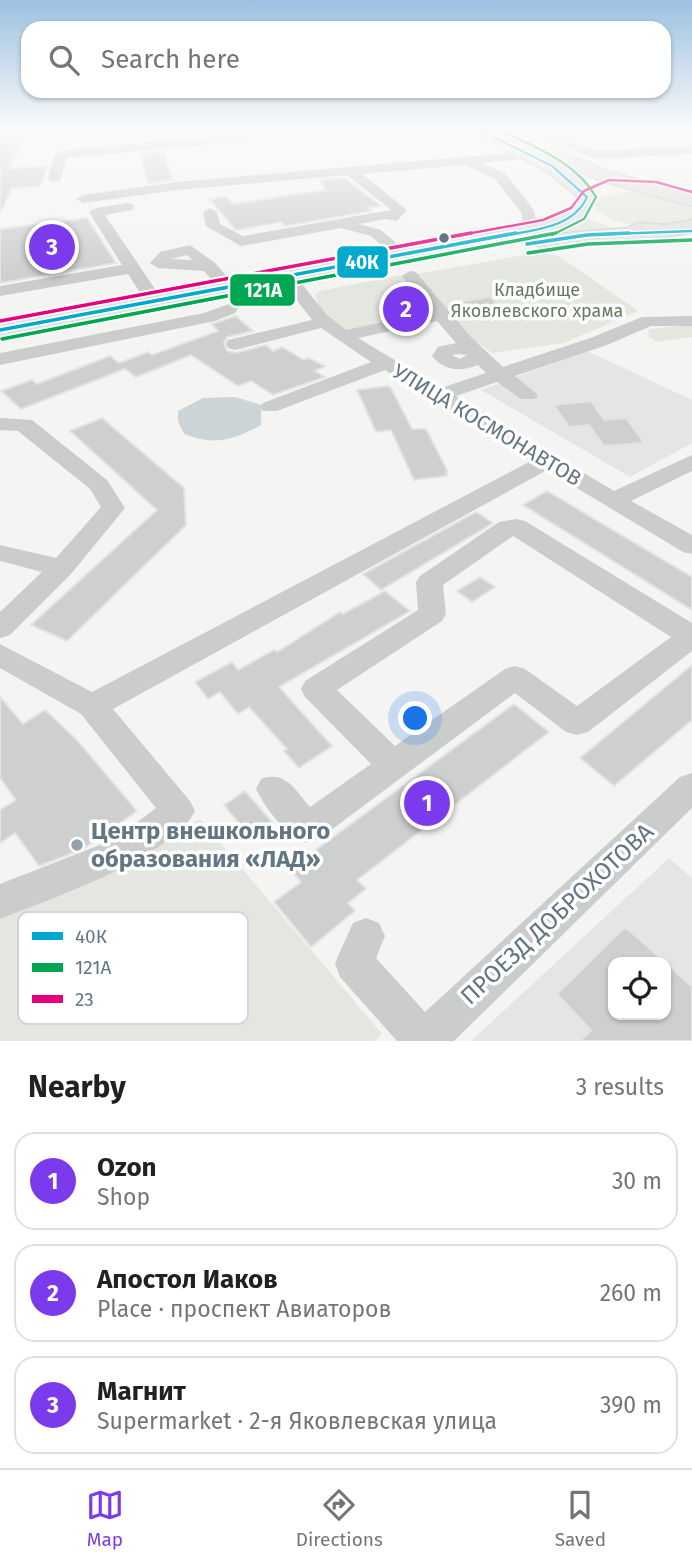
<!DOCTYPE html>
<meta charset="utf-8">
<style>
:root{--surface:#fff;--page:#f2f2f2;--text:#202124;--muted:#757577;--line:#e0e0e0;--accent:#7c3aed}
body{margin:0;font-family:"Fira Sans",sans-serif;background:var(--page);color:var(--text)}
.controls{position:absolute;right:21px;bottom:21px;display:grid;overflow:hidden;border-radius:14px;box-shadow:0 2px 5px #0004}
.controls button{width:63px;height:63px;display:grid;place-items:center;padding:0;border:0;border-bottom:2px solid var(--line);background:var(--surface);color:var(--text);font:35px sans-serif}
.you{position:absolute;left:416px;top:719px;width:24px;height:24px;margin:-18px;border:5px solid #fff;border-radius:50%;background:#1a73e8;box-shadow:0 0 0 10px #1a73e833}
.badge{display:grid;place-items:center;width:46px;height:46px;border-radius:50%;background:var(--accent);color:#fff;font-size:23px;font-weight:700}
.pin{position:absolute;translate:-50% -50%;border:4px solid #fff;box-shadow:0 2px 7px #0006}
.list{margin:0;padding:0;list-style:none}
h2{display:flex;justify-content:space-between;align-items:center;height:91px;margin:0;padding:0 28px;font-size:30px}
h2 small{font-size:23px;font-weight:400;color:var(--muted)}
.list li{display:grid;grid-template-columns:46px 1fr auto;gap:21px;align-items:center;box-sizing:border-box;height:98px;margin:0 14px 14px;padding:0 14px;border:2px solid var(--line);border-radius:21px}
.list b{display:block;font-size:26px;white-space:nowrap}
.list p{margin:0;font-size:23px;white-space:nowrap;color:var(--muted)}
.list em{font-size:23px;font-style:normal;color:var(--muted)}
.icon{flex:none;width:38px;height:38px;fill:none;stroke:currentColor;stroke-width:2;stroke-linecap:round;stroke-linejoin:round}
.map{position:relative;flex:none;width:692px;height:1041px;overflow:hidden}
.search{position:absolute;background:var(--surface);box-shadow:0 2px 5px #0004;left:21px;right:21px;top:21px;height:77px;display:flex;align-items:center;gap:18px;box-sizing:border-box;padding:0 24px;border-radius:21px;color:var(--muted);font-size:26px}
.sheet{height:427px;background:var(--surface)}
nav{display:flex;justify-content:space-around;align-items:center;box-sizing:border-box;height:98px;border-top:2px solid var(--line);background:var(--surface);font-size:19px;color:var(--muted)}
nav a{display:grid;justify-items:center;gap:4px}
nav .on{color:var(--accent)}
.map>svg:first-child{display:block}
.built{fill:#e4e5e4;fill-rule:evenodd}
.green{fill:#e4e7e0}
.water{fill:#ccd4d7}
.building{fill:#ced0d0;stroke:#e3e3e2;stroke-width:2}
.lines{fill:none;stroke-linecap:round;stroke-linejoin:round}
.major-casing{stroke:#d0d0d0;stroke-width:3}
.minor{fill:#cbcdcd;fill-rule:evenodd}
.major{fill:#e0e0e0;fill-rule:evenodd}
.bus-1-far1-casing{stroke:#fff;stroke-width:5}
.bus-1-casing{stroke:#fff;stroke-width:7}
.bus-2-far1-casing{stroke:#fff;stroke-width:5}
.bus-2-casing{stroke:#fff;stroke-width:7}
.bus-3-far1-casing{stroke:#fff;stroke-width:5}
.bus-3-casing{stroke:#fff;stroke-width:7}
.bus-1-far1{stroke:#00a9ce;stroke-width:2.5}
.bus-1{stroke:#00a9ce;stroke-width:3.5}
.bus-2-far1{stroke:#00a651;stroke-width:2.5}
.bus-2{stroke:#00a651;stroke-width:3.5}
.bus-3-far1{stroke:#e5007d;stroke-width:2.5}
.bus-3{stroke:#e5007d;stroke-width:3.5}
.bus-dot{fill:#637683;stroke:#fff;stroke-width:2.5}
.poi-dot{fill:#96a2aa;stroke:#fff;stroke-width:2.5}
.labels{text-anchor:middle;stroke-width:7;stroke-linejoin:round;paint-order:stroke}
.far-park-label{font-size:18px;fill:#687a62;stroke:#fff}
.street-label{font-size:21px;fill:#637683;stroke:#fff}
.near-poi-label{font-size:24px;font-weight:bold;fill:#637683;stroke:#fff;text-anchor:start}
.near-street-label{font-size:24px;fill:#637683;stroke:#fff}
.key{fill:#fff;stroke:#d0d6da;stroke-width:2}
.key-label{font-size:19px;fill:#637683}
.line-badge{stroke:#fff;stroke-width:2.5}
.badge-label{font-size:19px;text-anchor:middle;font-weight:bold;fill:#fff}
</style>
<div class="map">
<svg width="692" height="1041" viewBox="0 0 692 1041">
<rect width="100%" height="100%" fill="#f4f4f2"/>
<path class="built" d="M587,351L692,400V443L630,477L481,390Z
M669,858L692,878V1041H471ZM613,962H666V1015H613Z"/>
<path class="green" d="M625,192C645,192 676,195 692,208V219C670,233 616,228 597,210L595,205L599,198Z
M585,217L615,229L544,236L0,340V335L574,223Z
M541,252L559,256L638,311L564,343L492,353L450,323L417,274Z
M401,275L415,289L406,292L416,304H426L432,311L411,315L414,318L349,332L323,316L315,295L320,291Z
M692,325V337L657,342L648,336L649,329Z
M200,819L382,1034L375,1041H0V915L37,901Z"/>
<path class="water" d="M235,397L261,405V425C233,440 215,446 184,434L178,421V411L203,398Z"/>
<path class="building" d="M3,130H29L9,168L48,166L40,186L12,188L0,213V135Z
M164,151L172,180L148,183L141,154Z
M345,178L381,206L367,208L371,211L285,226L281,222L236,230L209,199L226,197L233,204L325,190L320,180Z
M87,218L116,263L0,283V229Z
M490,297L503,309L472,314L459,302Z
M236,316L253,331L227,337L224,343L227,351L236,353L266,345L273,351L282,347L304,360L309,358L325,366L315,371L325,377L273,395L251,381L238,386L191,355L136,377L125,369L21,409L1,391L32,380L37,384L110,356L119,363L148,352L152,355L218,331L212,324Z
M387,386L391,388L412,429H426L448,472H446L447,476L414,480L391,430L376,432L357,390Z
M591,401L604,420L626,418L644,443L604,446L589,425L569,427L554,405Z
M102,418L184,488L186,525L67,641L31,625L157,510L70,431Z
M547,491L692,577V610L523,505Z
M476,512L493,523L381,590L363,574Z
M480,577L495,587L472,602L457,591Z
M385,591L410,611L279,687L332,746L299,768L284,751L287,749L249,707L238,714L220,692L208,699L195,682L232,662L238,670L274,650L277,652L340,612L343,614Z
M692,665V720L614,786L580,758Z
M0,697L23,724L45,710L76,739L137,811L83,849L39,866L15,833L0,843V810L16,800L0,778Z
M514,704L549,732L357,880L366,889L348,903L355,911L311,947L274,902L301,882L290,869Z
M245,791L272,822L250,837L224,805Z
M625,927L665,962H613V1015H666V963L692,987V1041H580L591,1030L557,994Z"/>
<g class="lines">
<g class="major-casing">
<path id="major" d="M471,130C479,130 487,129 494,131C526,141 577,169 596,197C589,220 567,228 545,234L0,337V323L540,223L575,206L578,197L549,173Z
M561,152L610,172L692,195V206L598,180L555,160L553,157L555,154Z
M692,220V232L665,237L543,247L536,245L533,241L536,237L543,235L628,228L637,223L665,225Z"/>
</g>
<path class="minor" d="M251,130H275L225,143L67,158L60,181H50L48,178L54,156L65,150L225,135Z
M513,130H540L534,134L508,137V131Z
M574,130H597L565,139L596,151L692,146V154L596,159L544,139Z
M529,151L533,152V158L481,163L505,173L533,209L535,217L553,228L545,233L523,222L521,212L495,179L465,165L362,174L407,210L397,221L386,219L359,224L381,230L409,254L401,259L395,257L371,236L341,228L241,246L206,226L203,212L210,208L217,212L220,224L243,236L391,210L347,175L177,190L83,203L76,199L83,195L177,182Z
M127,203L132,204L134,207L132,210L105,215L163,301L160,305H148L128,274L0,296V286L122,265L89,212L96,208Z
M190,245L215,263L236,287L234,291H222L204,271L158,268L150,263L160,252ZM187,255L192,260L171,259Z
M410,271L416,272L470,336L503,367L593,337L642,317L692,316V326H651L607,345L515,376L538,395L535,399H521L497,382L456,396L614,491L692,455V471L631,501L692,535V554L683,552L547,470L113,709L190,801L195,811C173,857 48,900 0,919V884L115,839L156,808L81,714L0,668V644L92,692L531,461L385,370L277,411H263L260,407L263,403L371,362L321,328L235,350L228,348L226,344L228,340L312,320L287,287L289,283H301L327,315L346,330L430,312L402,276ZM437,321L456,343L438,347L432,356C444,371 461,372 478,365L486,373L441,388L358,338ZM458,354L467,355L460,359L452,355Z
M229,304L238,309L235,313L215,321L0,365V353L204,313Z
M0,418L32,420L107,480L125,508L71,574L10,635L0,638V612L42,572L0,561V545L56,558L101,507L90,489L18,431L0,430Z
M516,519L525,521L692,623V651L588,732L577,735L566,732L515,693L319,839L307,843C286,836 266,809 256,789L261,779C286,770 295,790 310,807L371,764L305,697L301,689L305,681L418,610L416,582L420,576L499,522ZM513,536L671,637L577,706L525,669L515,666L505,669L395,746L337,690L442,621L446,614L443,585Z
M692,773V808L454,1041H397L340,977L335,963L353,923L366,918L379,923L385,936L376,958L425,1012L680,777Z"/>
<use href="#major" class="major"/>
<g class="bus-1-far1-casing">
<path id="bus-1-far1" d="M479,130L552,166L587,197C574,227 535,230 507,235
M586,235L692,231"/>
</g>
<g class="bus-1-casing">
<path id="bus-1" d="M527,244L587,235L629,233
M0,330L516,233"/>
</g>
<g class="bus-2-far1-casing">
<path id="bus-2-far1" d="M500,130C535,147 576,162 596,197L584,219L552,235"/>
</g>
<g class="bus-2-casing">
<path id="bus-2" d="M528,253L588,244L692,240
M2,339L556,233"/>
</g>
<g class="bus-3-far1-casing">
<path id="bus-3-far1" d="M461,235L543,220L571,208L584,191L609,180L656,182L692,192"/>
</g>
<g class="bus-3-casing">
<path id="bus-3" d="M0,321L471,233"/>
</g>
<use href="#bus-1-far1" class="bus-1-far1"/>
<use href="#bus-1" class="bus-1"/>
<use href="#bus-2-far1" class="bus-2-far1"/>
<use href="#bus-2" class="bus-2"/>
<use href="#bus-3-far1" class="bus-3-far1"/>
<use href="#bus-3" class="bus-3"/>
</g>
<linearGradient id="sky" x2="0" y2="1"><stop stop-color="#9dc1e1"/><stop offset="0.47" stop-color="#fafaf9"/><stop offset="1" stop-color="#fafaf9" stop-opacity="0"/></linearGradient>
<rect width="692" height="276" fill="url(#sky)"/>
<circle class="bus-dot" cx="444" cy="238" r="6"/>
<circle class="poi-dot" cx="77" cy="845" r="7"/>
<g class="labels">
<g class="far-park-label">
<text x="537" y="296">Кладбище<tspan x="537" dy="21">Яковлевского храма</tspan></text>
</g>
<g class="street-label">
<text transform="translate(487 425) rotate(31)" y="7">УЛИЦА КОСМОНАВТОВ</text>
</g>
<g class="near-poi-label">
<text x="91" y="839">Центр внешкольного<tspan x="91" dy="28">образования «ЛАД»</tspan></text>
</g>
<g class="near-street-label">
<text transform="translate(557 914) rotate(-43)" y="8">ПРОЕЗД ДОБРОХОТОВА</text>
</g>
</g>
<rect x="18" y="912" width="230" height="112" rx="10" class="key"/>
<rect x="32" y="932" width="31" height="8" fill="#00a9ce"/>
<rect x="32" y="963" width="31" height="9" fill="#00a651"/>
<rect x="32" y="995" width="31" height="8" fill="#e5007d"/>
<g class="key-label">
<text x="75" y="943">40К</text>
<text x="75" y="974">121А</text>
<text x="75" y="1006">23</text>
</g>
<g class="line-badge">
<rect x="336" y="245" width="53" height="34" rx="7" fill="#00a9ce"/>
<rect x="229" y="273" width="67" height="34" rx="7" fill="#00a651"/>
</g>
<g class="badge-label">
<text x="362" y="269">40К</text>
<text x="263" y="297">121А</text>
</g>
</svg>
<div class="controls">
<button><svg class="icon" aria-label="locate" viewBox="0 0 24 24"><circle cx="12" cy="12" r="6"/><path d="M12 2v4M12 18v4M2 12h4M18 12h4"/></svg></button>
</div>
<div class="you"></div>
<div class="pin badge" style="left:427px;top:803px">1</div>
<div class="pin badge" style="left:406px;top:309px">2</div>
<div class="pin badge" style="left:52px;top:247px">3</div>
<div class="search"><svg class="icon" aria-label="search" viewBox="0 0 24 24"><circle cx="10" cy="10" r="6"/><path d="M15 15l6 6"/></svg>Search here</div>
</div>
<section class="sheet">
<h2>Nearby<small>3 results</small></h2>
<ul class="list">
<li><span class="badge">1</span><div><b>Ozon</b><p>Shop</p></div><em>30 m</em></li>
<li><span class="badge">2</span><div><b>Апостол Иаков</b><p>Place · проспект Авиаторов</p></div><em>260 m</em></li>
<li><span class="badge">3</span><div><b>Магнит</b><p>Supermarket · 2-я Яковлевская улица</p></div><em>390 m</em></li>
</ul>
</section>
<nav>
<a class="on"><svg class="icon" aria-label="map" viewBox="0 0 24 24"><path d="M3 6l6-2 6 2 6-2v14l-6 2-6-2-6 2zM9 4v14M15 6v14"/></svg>Map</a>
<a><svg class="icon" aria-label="directions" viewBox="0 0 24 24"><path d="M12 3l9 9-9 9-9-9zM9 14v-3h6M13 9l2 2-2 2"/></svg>Directions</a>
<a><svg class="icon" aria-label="saved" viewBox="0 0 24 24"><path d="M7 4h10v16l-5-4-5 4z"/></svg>Saved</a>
</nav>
